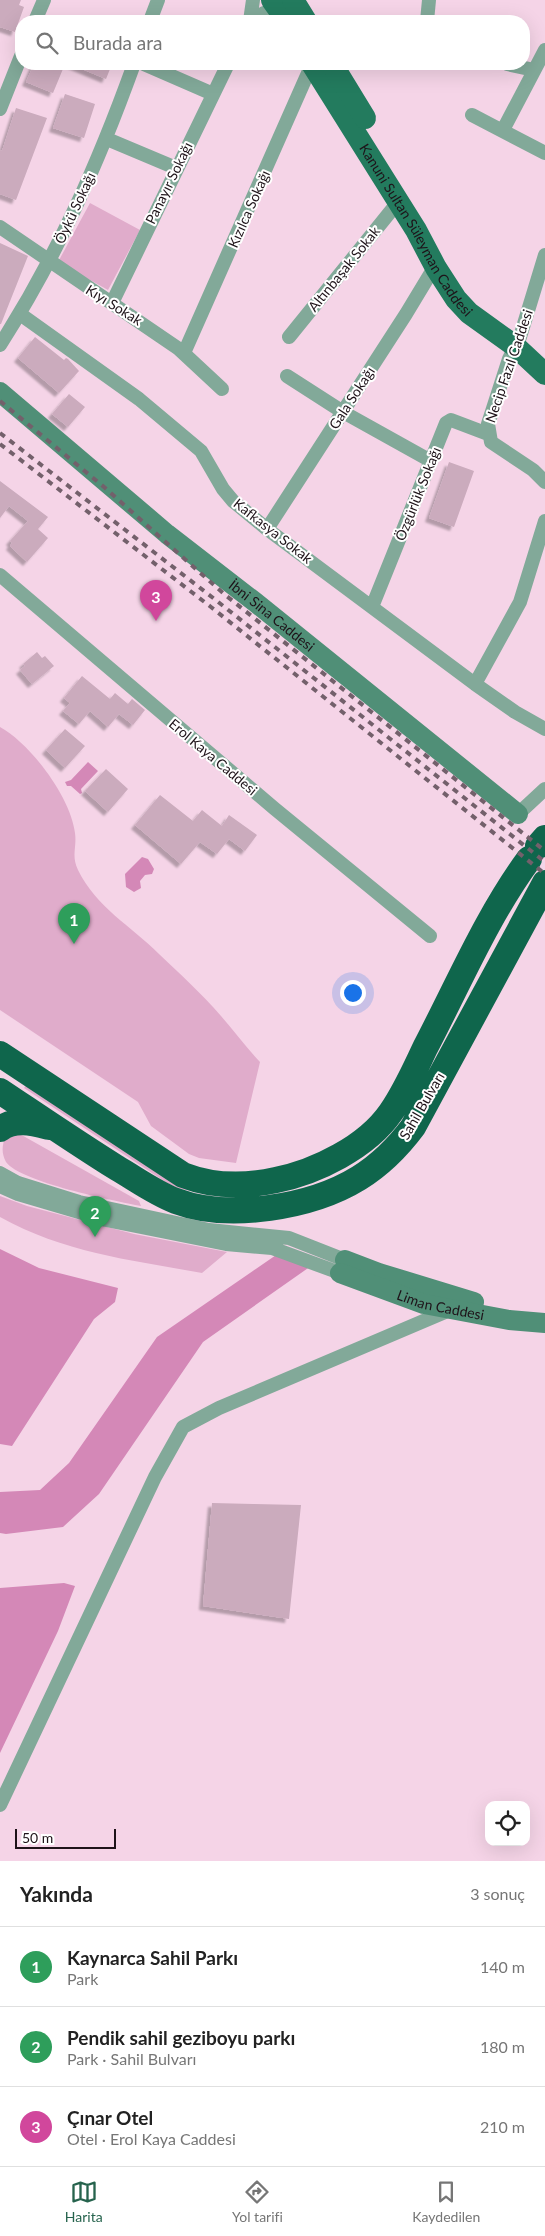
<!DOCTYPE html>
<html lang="tr">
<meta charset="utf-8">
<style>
:root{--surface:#fff;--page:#f2f2f2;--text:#222;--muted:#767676;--line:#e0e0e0;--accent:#26634d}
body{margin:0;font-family:Lato,sans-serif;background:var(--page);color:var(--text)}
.controls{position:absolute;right:15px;bottom:15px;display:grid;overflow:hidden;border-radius:10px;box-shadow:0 5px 20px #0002}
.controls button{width:45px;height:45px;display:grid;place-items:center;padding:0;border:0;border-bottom:1px solid var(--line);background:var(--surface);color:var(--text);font:25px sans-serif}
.scale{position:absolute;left:15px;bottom:12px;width:101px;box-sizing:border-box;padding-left:5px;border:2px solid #1e1319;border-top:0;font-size:14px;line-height:18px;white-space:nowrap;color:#1e1319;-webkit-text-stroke:4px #fff;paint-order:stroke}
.you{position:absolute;left:352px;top:992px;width:18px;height:18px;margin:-12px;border:4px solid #fff;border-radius:50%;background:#1a73e8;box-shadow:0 0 0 8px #1a73e833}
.badge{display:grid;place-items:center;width:32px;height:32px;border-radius:50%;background:var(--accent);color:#fff;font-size:16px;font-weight:700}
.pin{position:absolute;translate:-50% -41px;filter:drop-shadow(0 1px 2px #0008)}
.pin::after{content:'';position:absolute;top:26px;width:18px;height:15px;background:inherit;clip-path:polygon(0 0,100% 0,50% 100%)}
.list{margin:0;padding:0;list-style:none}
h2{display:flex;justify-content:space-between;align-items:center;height:65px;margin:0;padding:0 20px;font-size:21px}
h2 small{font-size:16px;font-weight:400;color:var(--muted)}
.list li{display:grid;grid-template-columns:32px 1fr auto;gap:15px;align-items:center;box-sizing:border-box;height:80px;padding:0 20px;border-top:1px solid var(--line)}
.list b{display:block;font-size:19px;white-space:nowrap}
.list p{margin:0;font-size:16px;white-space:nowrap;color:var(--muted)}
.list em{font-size:16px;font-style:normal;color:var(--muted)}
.icon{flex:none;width:28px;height:28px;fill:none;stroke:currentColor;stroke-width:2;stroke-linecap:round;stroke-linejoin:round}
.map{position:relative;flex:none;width:545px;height:1861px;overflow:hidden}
.search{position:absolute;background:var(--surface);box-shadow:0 5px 20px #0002;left:15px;right:15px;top:15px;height:55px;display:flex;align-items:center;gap:12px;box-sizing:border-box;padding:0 18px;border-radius:20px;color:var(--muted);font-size:19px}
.sheet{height:305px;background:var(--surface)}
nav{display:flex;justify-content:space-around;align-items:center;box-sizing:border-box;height:70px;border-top:1px solid var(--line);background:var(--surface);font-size:14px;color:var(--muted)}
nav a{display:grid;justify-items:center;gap:2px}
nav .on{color:var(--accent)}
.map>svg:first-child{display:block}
.green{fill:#e0accb}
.water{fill:#d488b7}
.building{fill:#cbabbd;filter:url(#shadow)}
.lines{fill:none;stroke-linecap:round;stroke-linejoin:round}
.street{stroke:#82a999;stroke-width:14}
.secondary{stroke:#508f77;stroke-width:20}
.primary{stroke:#237b5e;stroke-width:22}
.highway{stroke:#0f664c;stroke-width:26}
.rail{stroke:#73606b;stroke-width:4;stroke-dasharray:6 6;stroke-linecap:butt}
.labels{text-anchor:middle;stroke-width:4;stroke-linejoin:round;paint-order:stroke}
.street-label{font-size:14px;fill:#1e1319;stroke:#fff}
</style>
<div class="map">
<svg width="545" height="1861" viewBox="0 0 545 1861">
<defs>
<filter id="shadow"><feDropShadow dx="-4" dy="4" stdDeviation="1" flood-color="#0004"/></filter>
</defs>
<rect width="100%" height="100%" fill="#f5d4e7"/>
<path class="green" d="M90,203L140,230L108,290L58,262Z
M0,727C31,744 71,798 75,833C77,848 71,855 78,870C96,907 131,926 159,954C180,974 202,994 221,1016C234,1031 246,1047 260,1062L236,1163L199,1158L189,1154L151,1126L138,1102L0,1010Z
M28,1083L192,1191L180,1189L167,1183L24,1088Z
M18,1133L139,1201L141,1206C115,1201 20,1182 6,1162C1,1153 2,1144 6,1136Z
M0,1196L27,1206L134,1234L227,1252L202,1273C131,1260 65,1253 0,1217Z"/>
<path class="water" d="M88,762L98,771L81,789L82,793L80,794L71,786H67L65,782L71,780Z
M142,857L148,859L154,869L152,874L145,875L140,881L141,888L134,892L126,887L125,874Z
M0,1249L39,1268L118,1288L115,1302L94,1319L12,1446L0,1444Z
M279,1253L311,1266L203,1342L99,1494L63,1527L6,1534L0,1533V1492L40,1490L69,1463L157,1337Z
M64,1583L75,1586L58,1631L0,1753V1588Z"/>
<path class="building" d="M0,0H21L19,5L24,7L15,32L0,27Z
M34,64H65L53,93L26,82Z
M70,64H112L106,79Z
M65,94L95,104L84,138L53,128Z
M16,108L47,118L16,200L0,194V150L2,151Z
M0,243L28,256L1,324H0Z
M35,337L64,360L66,358L68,359L79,371L59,393L18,358Z
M69,394L85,407L68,427L52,414Z
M449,462L474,471L454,527L429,518Z
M0,481L48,517L38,529L48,538L27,562L10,546L12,543L10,541L28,521L9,506L0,518Z
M37,652L42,658L45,656L54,666L32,684L20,670L25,666L23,664Z
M82,676L110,699L115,693L128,704L132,699L145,710L133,725L119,714L108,727L90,711L79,724L63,711L70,703L64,698Z
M65,729L85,746L65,768L46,750Z
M106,769L128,789L108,812L85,791Z
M160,795L193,821L202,810L222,826L229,815L257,835L245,851L229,839L217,854L200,842L181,864L135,825Z
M212,1503L301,1505L289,1619L203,1606Z"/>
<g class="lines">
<path class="street" d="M35,21L44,0
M150,21L158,0
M250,21L253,0
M251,21L264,13L282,14
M427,21L429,0
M144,64L213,94
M507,64L534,70
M0,109L21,56
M472,115L545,153
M503,130L545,50
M107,139L176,168
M0,227L179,349L222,389
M545,255L520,337L509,359L488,424L491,442L533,470L545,482
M112,303L228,64
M20,314L139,399L201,451L223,489L233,501L267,529L475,684L515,712L545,729
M289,337L399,201
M0,345C58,254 98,164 134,64
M184,353L312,64
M287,376L343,412L431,461
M267,529L406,314L435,266
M0,575L275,809L430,936
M372,607L446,423L451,420L488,434
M475,684L520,602L545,521
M518,814L545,789
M0,1173L18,1183L79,1202L209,1230L289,1238L345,1260
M0,1186L18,1194L106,1220L226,1244L272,1248L340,1273
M0,1805L155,1477L183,1427L219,1408L452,1309"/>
<g class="secondary">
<path id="s1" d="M0,392L167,534L255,602L518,814"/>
<path d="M345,1260L379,1273L474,1302"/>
<path id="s2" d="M340,1273L424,1304L509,1320L545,1323"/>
</g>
<g class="primary">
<path d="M272,0L287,21"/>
<path d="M293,0L306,21"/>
<path id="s3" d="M312,64L416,230L436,268L456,299L469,313L515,346L545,374"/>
<path d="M332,64L365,118"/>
</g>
<path class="highway" d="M538,846L545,838
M0,1054L183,1175C214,1187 244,1187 276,1180C316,1172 367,1147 391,1112C405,1092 415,1069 425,1048C458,985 487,916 529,859
M0,1091C39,1117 77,1143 117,1168C136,1179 155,1193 176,1201C229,1221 312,1207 359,1178C380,1165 398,1147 413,1127L545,883
M0,1129C15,1118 33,1123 49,1127"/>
<path class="rail" d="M0,401L104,487L224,594L545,851
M0,433L217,601L545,862
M0,444L211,607L545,874"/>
</g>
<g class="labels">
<g class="street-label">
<text transform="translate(169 183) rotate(-64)" y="5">Panayır Sokağı</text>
<text transform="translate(75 208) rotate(-65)" y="5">Öykü Sokağı</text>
<text transform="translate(249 209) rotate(-66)" y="5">Kızılca Sokağı</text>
<text dy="5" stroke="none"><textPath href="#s3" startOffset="196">Kanuni Sultan Süleyman Caddesi</textPath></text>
<text transform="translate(344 269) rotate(-51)" y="5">Altınbaşak Sokak</text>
<text transform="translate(114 305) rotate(32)" y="5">Kıyı Sokak</text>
<text transform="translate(509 366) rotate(-71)" y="5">Necip Fazıl Caddesi</text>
<text transform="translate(352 398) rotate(-57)" y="5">Gala Sokağı</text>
<text transform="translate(418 494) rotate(-68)" y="5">Özgürlük Sokağı</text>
<text transform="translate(273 531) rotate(38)" y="5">Kafkasya Sokak</text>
<text dy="5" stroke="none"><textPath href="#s1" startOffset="352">İbni Sina Caddesi</textPath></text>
<text transform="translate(213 757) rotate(40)" y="5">Erol Kaya Caddesi</text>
<text transform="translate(422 1106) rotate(-60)" y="5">Sahil Bulvarı</text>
<text dy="5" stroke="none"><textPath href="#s2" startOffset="106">Liman Caddesi</textPath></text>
</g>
</g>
</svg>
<div class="controls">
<button><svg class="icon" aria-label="locate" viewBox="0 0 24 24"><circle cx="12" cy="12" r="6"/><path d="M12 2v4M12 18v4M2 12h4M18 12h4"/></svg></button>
</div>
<div class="scale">50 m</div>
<div class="you"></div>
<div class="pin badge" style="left:74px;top:944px;background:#2e9e5b">1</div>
<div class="pin badge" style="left:95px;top:1237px;background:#2e9e5b">2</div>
<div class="pin badge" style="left:156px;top:621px;background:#d1479c">3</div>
<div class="search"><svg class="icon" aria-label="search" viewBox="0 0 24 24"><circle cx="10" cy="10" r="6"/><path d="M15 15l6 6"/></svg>Burada ara</div>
</div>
<section class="sheet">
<h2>Yakında<small>3 sonuç</small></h2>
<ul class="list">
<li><span class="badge" style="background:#2e9e5b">1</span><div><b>Kaynarca Sahil Parkı</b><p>Park</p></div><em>140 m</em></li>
<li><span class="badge" style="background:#2e9e5b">2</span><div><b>Pendik sahil geziboyu parkı</b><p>Park · Sahil Bulvarı</p></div><em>180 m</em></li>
<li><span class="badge" style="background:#d1479c">3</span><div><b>Çınar Otel</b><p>Otel · Erol Kaya Caddesi</p></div><em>210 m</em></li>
</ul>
</section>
<nav>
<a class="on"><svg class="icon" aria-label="map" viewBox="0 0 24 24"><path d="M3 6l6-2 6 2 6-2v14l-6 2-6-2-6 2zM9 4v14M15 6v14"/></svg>Harita</a>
<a><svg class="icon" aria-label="directions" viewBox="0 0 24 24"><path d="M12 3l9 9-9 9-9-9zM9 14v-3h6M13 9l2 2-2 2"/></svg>Yol tarifi</a>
<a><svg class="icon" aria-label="saved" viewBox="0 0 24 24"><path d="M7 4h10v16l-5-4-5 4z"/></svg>Kaydedilen</a>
</nav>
